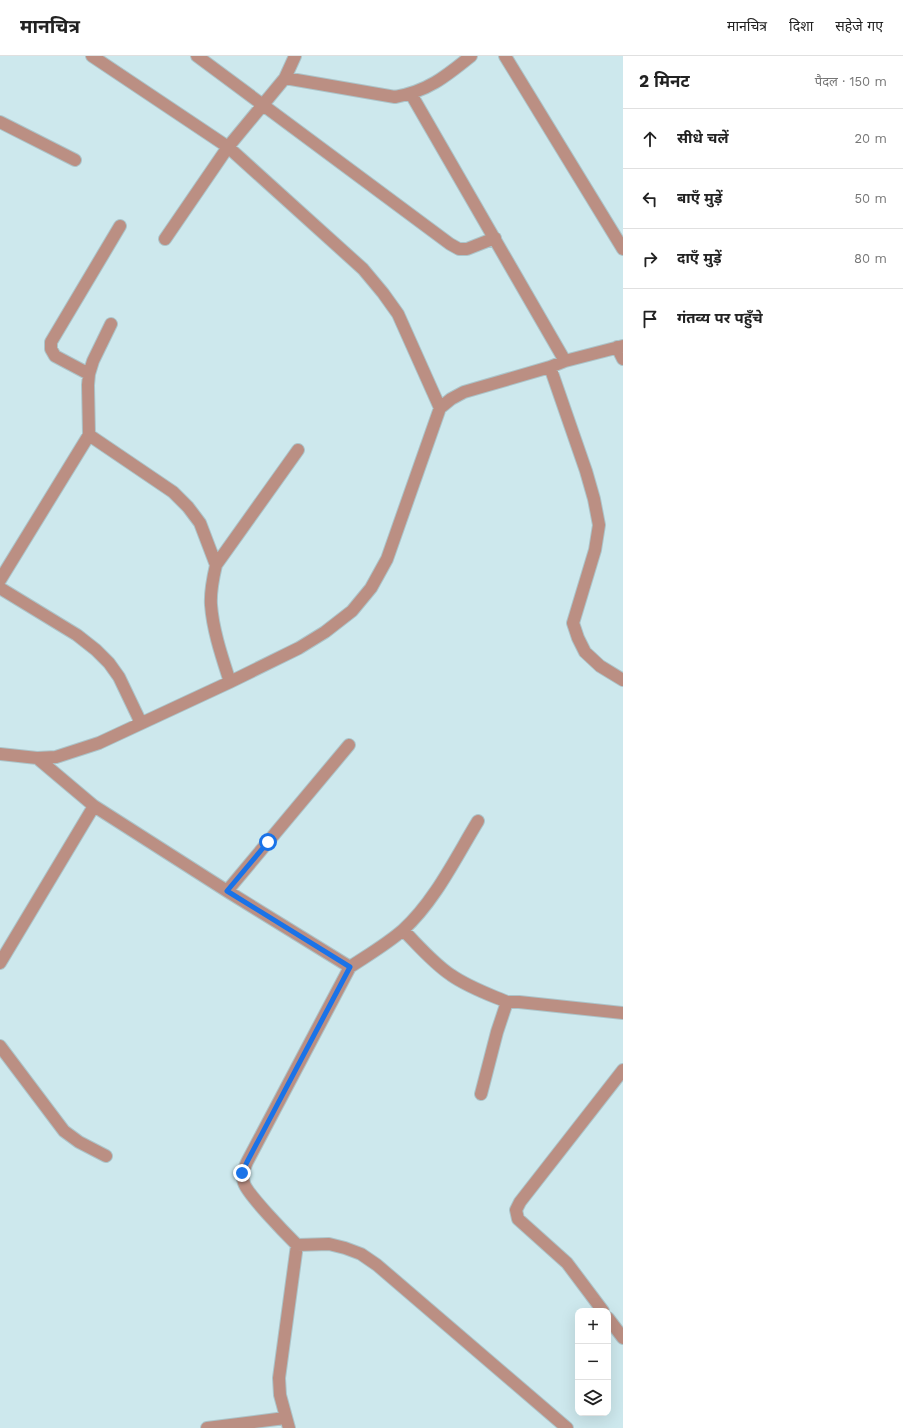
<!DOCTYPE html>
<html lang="hi">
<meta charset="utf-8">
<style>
:root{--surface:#fff;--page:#f2f2f2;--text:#222;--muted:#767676;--line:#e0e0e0}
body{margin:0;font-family:"Work Sans","Noto Sans Devanagari",sans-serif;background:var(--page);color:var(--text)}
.controls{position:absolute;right:12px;bottom:12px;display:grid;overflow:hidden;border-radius:8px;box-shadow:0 4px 16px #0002}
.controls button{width:36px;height:36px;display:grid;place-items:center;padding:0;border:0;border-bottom:1px solid var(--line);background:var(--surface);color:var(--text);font:20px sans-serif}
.stop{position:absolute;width:12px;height:12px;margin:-9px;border:3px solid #1a73e8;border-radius:50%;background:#fff}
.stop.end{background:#1a73e8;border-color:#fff;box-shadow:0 1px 4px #0008}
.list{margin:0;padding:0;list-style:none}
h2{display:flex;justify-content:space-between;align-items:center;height:52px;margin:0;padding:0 16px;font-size:17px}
h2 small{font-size:13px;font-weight:400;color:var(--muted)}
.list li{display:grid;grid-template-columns:26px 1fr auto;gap:12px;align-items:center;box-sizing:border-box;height:60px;padding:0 16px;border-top:1px solid var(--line)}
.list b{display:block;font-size:15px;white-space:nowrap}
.list em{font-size:13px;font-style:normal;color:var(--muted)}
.icon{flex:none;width:22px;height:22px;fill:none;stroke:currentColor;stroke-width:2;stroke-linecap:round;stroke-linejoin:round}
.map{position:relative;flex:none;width:623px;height:1372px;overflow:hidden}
header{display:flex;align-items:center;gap:24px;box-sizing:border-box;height:56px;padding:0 20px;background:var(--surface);border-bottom:1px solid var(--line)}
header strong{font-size:19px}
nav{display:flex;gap:22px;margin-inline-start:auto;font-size:14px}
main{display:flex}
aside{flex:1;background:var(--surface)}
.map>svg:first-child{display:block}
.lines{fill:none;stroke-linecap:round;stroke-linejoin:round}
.street-casing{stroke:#acc4c9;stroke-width:14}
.street{stroke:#bb8f83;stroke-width:12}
.route{stroke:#1a73e8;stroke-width:5}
</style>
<header>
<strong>मानचित्र</strong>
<nav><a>मानचित्र</a><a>दिशा</a><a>सहेजे गए</a></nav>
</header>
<main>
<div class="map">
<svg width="623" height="1372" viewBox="0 0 623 1372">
<rect width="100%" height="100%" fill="#cde8ed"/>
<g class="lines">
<g class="street-casing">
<path id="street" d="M92,0L228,91L363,213L383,237L398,258L440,352
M197,0L450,188L459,193H467L495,182
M505,0L623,193
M285,22L295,0
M411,38L565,305
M0,66L75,104
M165,183L228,91L285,22L395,41C428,35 445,21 471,0
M617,291L623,303
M550,311L586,415L594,443L599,469L595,494L573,567L578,582L585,596L600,610L623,624
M89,318L55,300L51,293V286L120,170
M89,379L173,436L188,451L200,467L216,509
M0,524L89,379L88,329L89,318L93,305L111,268
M0,532L77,579L96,594L109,607L119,621L141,667
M230,626C222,601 213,575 211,549C210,536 213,522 216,509L298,394
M0,698L37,702L56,701L99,687L230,626L299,592L325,576L352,555L371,532L387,503L440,352L451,343L464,336L550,311L565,305L623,290
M37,702L94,750L227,835L350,911L247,1106C244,1113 241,1118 244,1127C247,1138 286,1178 297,1189L279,1322L280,1339L289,1372
M227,835L349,689
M403,874C418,889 433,907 451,919C468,931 488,938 507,946
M0,907L94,750
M350,911C368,899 387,888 403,874C435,845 456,801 478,765
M0,990L64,1075L79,1086L106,1100
M481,1038L497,976L507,946H519L623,957
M297,1189L329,1188L345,1192L361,1198L377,1209L567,1372
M603,1255L567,1207L518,1163L516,1154L520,1146L623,1014
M608,1262L623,1282
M207,1372L285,1362"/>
</g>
<use href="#street" class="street"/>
</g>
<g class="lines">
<path class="route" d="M242,1117L247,1106L350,911L227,835L268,786"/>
</g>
</svg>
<div class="controls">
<button>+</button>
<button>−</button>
<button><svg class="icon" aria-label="layers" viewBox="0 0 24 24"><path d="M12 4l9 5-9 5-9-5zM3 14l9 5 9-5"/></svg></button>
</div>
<div class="stop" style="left:268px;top:786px"></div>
<div class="stop end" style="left:242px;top:1117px"></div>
</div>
<aside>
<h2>2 मिनट<small>पैदल · 150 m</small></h2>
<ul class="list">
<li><svg class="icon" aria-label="ahead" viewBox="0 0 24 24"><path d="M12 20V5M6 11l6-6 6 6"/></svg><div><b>सीधे चलें</b></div><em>20 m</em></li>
<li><svg class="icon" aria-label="left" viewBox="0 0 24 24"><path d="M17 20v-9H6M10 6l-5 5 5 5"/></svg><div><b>बाएँ मुड़ें</b></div><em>50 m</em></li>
<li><svg class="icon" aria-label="right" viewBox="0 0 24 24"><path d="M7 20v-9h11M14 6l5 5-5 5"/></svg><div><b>दाएँ मुड़ें</b></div><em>80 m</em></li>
<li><svg class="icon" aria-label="arrive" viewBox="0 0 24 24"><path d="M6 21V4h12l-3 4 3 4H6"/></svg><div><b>गंतव्य पर पहुँचे</b></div></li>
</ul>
</aside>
</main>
